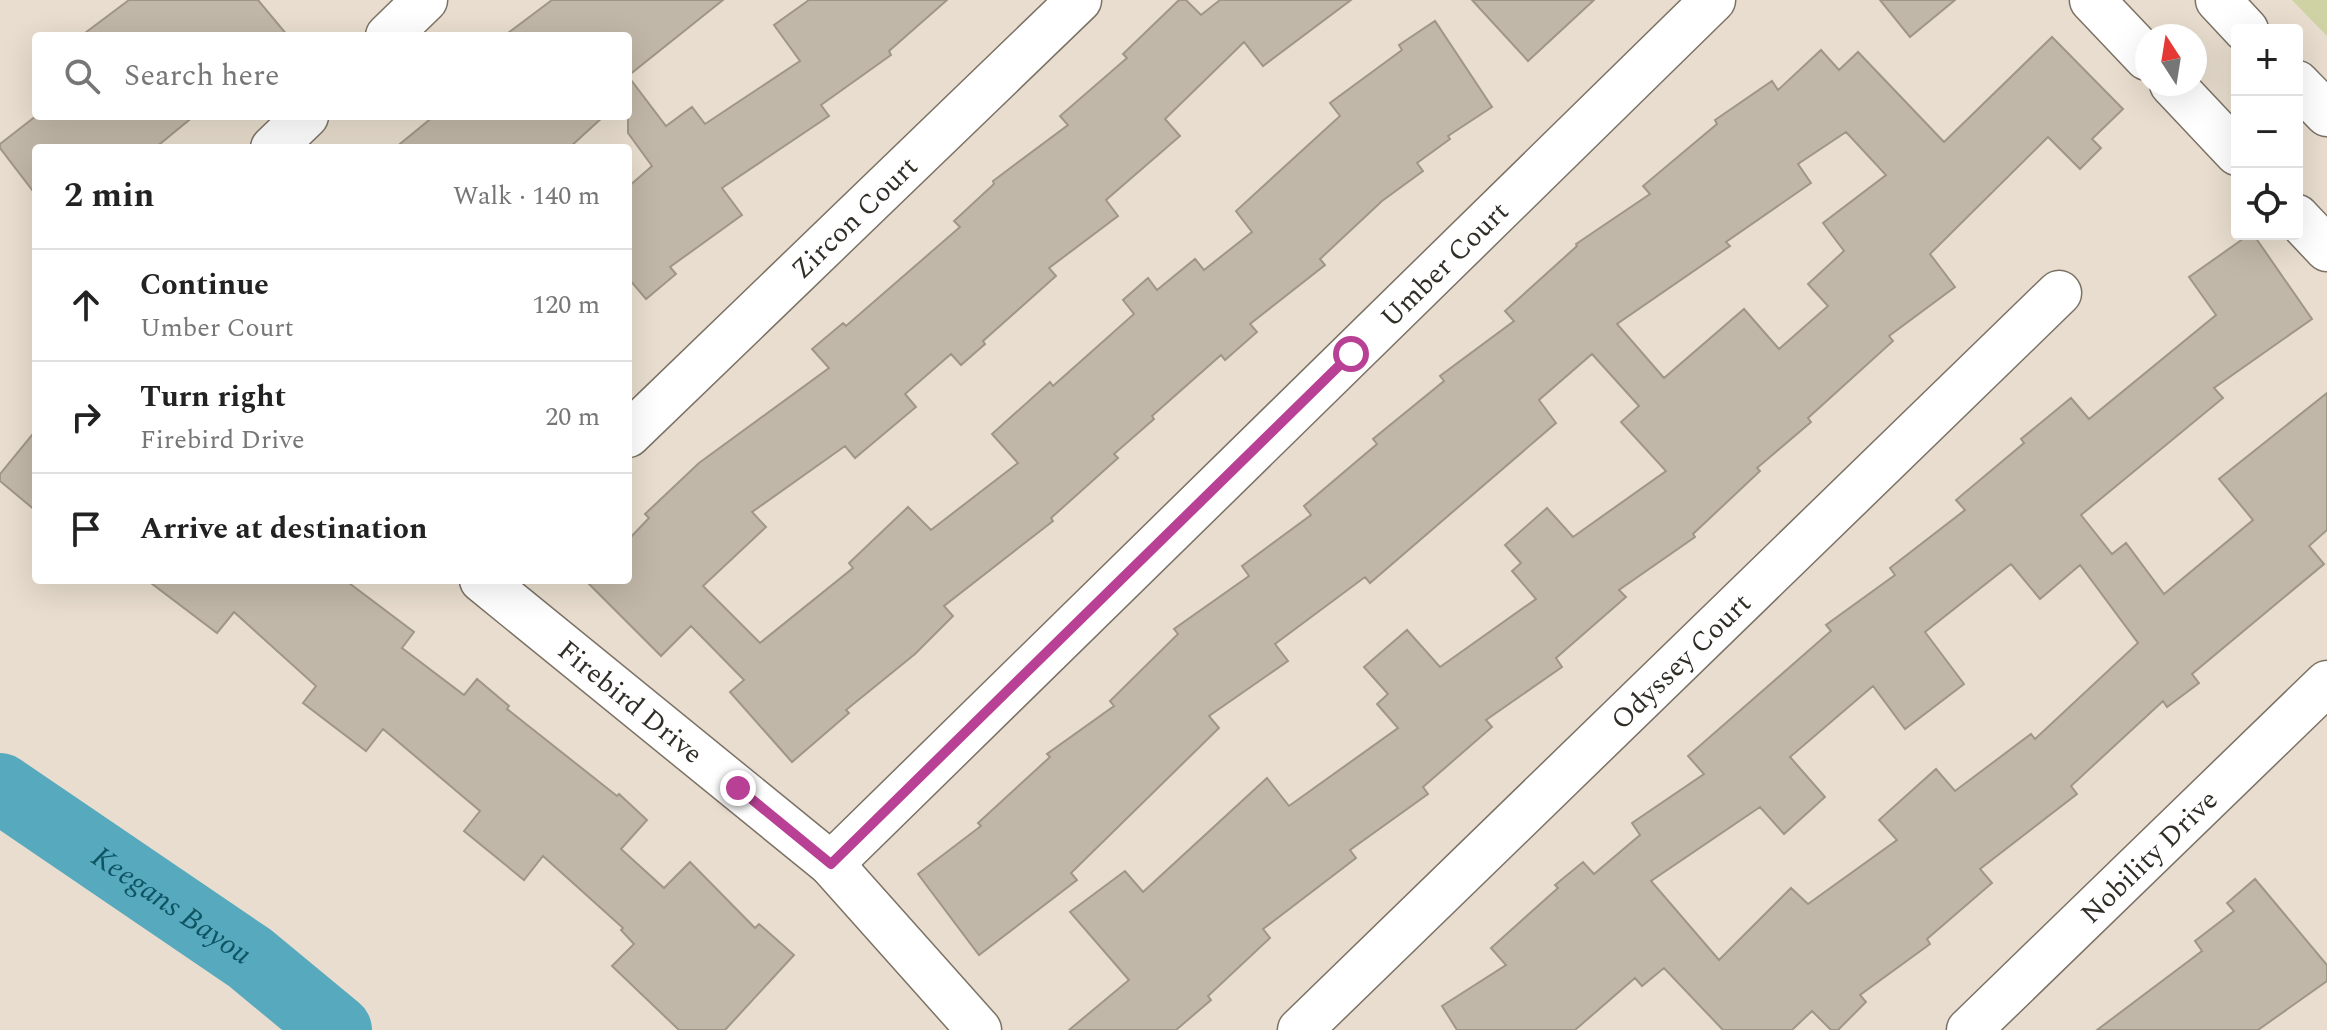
<!DOCTYPE html>
<meta charset="utf-8">
<style>
:root{--surface:#fff;--page:#f2f2f2;--text:#222;--muted:#767676;--line:#e0e0e0}
body{margin:0;font-family:Spectral,serif;background:var(--page);color:var(--text)}
.controls{position:absolute;right:24px;top:24px;display:grid;overflow:hidden;border-radius:8px;box-shadow:0 8px 32px #0002}
.controls button{width:72px;height:72px;display:grid;place-items:center;padding:0;border:0;border-bottom:2px solid var(--line);background:var(--surface);color:var(--text);font:40px sans-serif}
.compass{position:absolute;left:2135px;top:24px;width:72px;height:72px;border-radius:50%;background:var(--surface);box-shadow:0 8px 32px #0002;rotate:348deg}
.stop{position:absolute;width:24px;height:24px;margin:-18px;border:6px solid #b94195;border-radius:50%;background:#fff}
.stop.end{background:#b94195;border-color:#fff;box-shadow:0 2px 8px #0008}
.list{margin:0;padding:0;list-style:none}
h2{display:flex;justify-content:space-between;align-items:center;height:104px;margin:0;padding:0 32px;font-size:34px}
h2 small{font-size:26px;font-weight:400;color:var(--muted)}
.list li{display:grid;grid-template-columns:52px 1fr auto;gap:24px;align-items:center;box-sizing:border-box;height:112px;padding:0 32px;border-top:2px solid var(--line)}
.list b{display:block;font-size:30px;white-space:nowrap}
.list p{margin:0;font-size:26px;white-space:nowrap;color:var(--muted)}
.list em{font-size:26px;font-style:normal;color:var(--muted)}
.icon{flex:none;width:44px;height:44px;fill:none;stroke:currentColor;stroke-width:2;stroke-linecap:round;stroke-linejoin:round}
.map{position:relative;flex:none;width:2327px;height:1030px;overflow:hidden}
.search{position:absolute;background:var(--surface);box-shadow:0 8px 32px #0002;left:32px;top:32px;width:600px;height:88px;display:flex;align-items:center;gap:20px;box-sizing:border-box;padding:0 28px;border-radius:8px;color:var(--muted);font-size:30px}
.panel{position:absolute;background:var(--surface);box-shadow:0 8px 32px #0002;left:32px;top:144px;width:600px;height:440px;border-radius:8px}
.map>svg:first-child{display:block}
.green{fill:#cfd2a3}
.lines{fill:none;stroke-linecap:round;stroke-linejoin:round}
.river{stroke:#57a9be;stroke-width:70}
.building{fill:#c1b7a8;stroke:#a09688;stroke-width:2;fill-rule:evenodd}
.minor-casing{stroke:#7b7265;stroke-width:47}
.major-casing{stroke:#7b7265;stroke-width:47}
.minor{stroke:#fff;stroke-width:44}
.major{stroke:#fff;stroke-width:44}
.route{stroke:#b94195;stroke-width:10}
.labels{text-anchor:middle;stroke-width:8;stroke-linejoin:round;paint-order:stroke}
.street-label{font-size:28px;fill:#312d27;stroke:#f5ebdb}
.water-label{font-size:30px;font-style:italic;fill:#0e5564;stroke:#f5ebdb}
</style>
<div class="map">
<svg width="2327" height="1030" viewBox="0 0 2327 1030">
<rect width="100%" height="100%" fill="#e8ddce"/>
<path class="green" d="M2292,0H2327V36Z"/>
<g class="lines">
<path class="river" id="s1" d="M0,788L250,958L337,1030"/>
</g>
<path class="building" d="M129,0H258L288,36H81Z
M552,0H723L628,76L666,126L692,107L705,124L800,61L774,25L809,0H947L889,51L891,55L821,105L829,116L722,188L742,215L670,267L676,274L646,299L628,278V187L652,166L628,133V36H504Z
M1179,0H1186L1201,15L1220,0H1351L1263,66L1244,42L1165,119L1180,136L1106,200L1118,216L1049,268L1056,276L983,341L985,344L961,365L951,354L905,394L916,407L855,458L845,446L752,512L766,527L703,586L760,643L853,568L849,563L908,507L931,530L1018,463L992,434L1050,382L1053,386L1134,314L1123,300L1148,278L1157,290L1195,259L1204,270L1252,232L1236,211L1340,116L1330,103L1402,50L1399,45L1435,21L1492,107L1448,136L1450,139L1417,163L1423,171L1382,201L1320,259L1325,265L1250,324L1257,332L1225,360L1221,355L1152,416L1154,419L1114,454L1118,458L1051,518L1053,521L944,606L953,616L915,654L846,710L849,713L792,762L730,692L744,680L691,626L661,656L585,580H628V540L649,518L645,514L699,463L829,368L812,349L843,323L846,326L960,227L954,221L994,184L993,181L1068,125L1060,116L1127,58L1123,54Z
M1472,0H1594L1528,61Z
M1880,0H1955L1910,37Z
M2052,37L2123,109L2092,139L2101,148L2080,169L2048,137L1930,254L1955,287L1889,336L1893,341L1808,418L1811,422L1757,468L1760,471L1693,534L1695,537L1619,590L1626,597L1556,658L1562,667L1486,720L1492,727L1423,787L1428,794L1350,850L1356,858L1263,929L1270,938L1208,996L1211,1000L1176,1030H1069L1129,980L1070,912L1125,871L1143,892L1267,778L1289,806L1398,728L1377,704L1388,694L1364,667L1407,630L1440,667L1536,599L1512,571L1521,563L1505,545L1547,508L1573,537L1666,471L1621,422L1639,406L1592,354L1539,400L1556,423L1370,583L1365,577L1275,644L1288,661L1209,716L1219,728L1071,873L1077,880L979,955L918,874L981,826L978,823L1050,757L1047,754L1114,706L1110,701L1178,634L1174,629L1249,576L1242,566L1311,515L1304,506L1377,444L1373,439L1444,381L1440,376L1514,321L1505,311L1577,246L1576,244L1650,194L1643,186L1717,124L1715,120L1772,81L1778,90L1821,50L1839,70L1858,52L1944,142ZM1846,132L1886,175L1823,223L1844,251L1808,284L1828,306L1779,349L1744,309L1664,378L1617,324L1730,246L1726,242L1811,183L1798,164Z
M36,116H194L155,148H36V195L0,148V144Z
M434,116H604L569,148H395Z
M2250,234H2253L2312,319L2214,388L2223,398L2081,515L2112,554L2126,543L2164,594L2253,520L2219,479L2327,393V530L2309,546L2324,564L2192,674L2199,683L2167,707L2163,701L2071,786L2077,794L1980,869L1992,883L1927,939L1930,944L1860,995L1866,1002L1838,1030H1831L1812,1011L1792,1030H1723L1664,968L1642,986L1635,978L1575,1030H1457L1442,1006L1506,965L1491,948L1558,888L1555,885L1583,862L1594,874L1640,835L1632,823L1704,774L1688,756L1831,631L1826,625L1895,575L1890,568L1965,510L1956,500L2024,443L2021,439L2071,398L2089,419L2216,315L2189,277ZM2011,564L2040,599L2080,565L2138,643L2035,739L2031,734L1955,791L1936,769L1879,820L1897,840L1808,904L1791,888L1719,960L1651,881L1760,807L1784,834L1825,797L1790,757L1873,686L1905,729L1964,684L1925,632Z
M36,430V511L0,481V474Z
M147,580H345L414,632L402,648L464,695L477,679L509,706L507,709L617,796L619,794L647,820L621,849L664,888L690,862L755,928L759,924L794,955L725,1030H679L612,966L634,944L621,930L623,928L543,856L524,880L464,831L480,811L383,729L366,751L303,703L316,686L234,612L217,633Z
M2255,879L2327,965V981L2258,1030H2097L2202,951L2195,941L2234,911L2227,903Z"/>
<g class="lines">
<g class="minor-casing">
<g id="minor">
<path d="M388,36L425,0"/>
<path d="M273,148L306,116"/>
<path id="s2" d="M628,435L1079,0"/>
<path id="s3" d="M482,580L831,864L979,1030"/>
<path id="s4" d="M831,864L1713,0"/>
<path id="s5" d="M1300,1030L2059,293"/>
<path id="s6" d="M1969,1030L2327,683"/>
</g>
</g>
<g class="major-casing">
<path id="major" d="M2092,0L2147,58
M2218,0L2246,30
M2297,83L2327,114
M2172,84L2237,153
M2297,217L2327,249"/>
</g>
<use href="#minor" class="minor"/>
<use href="#major" class="major"/>
</g>
<g class="lines">
<path class="route" d="M738,788L831,864L1351,354"/>
</g>
<g class="labels">
<g class="street-label">
<text dy="10" stroke="none"><textPath href="#s2" startOffset="314">Zircon Court</textPath></text>
<text dy="10" stroke="none"><textPath href="#s4" startOffset="858">Umber Court</textPath></text>
<text dy="10" stroke="none"><textPath href="#s5" startOffset="530">Odyssey Court</textPath></text>
<text dy="10" stroke="none"><textPath href="#s3" startOffset="192">Firebird Drive</textPath></text>
<text dy="10" stroke="none"><textPath href="#s6" startOffset="250">Nobility Drive</textPath></text>
</g>
<g class="water-label">
<text dy="10" stroke="none"><textPath href="#s1" startOffset="208">Keegans Bayou</textPath></text>
</g>
</g>
</svg>
<div class="controls">
<button>+</button>
<button>−</button>
<button><svg class="icon" aria-label="locate" viewBox="0 0 24 24"><circle cx="12" cy="12" r="6"/><path d="M12 2v4M12 18v4M2 12h4M18 12h4"/></svg></button>
</div>
<svg class="compass" viewBox="-18 -18 36 36"><path d="M0-13l5 13h-10z" fill="#e53935"/><path d="M0 13l5-13h-10z" fill="#767676"/></svg>
<div class="stop" style="left:1351px;top:354px"></div>
<div class="stop end" style="left:738px;top:788px"></div>
<div class="search"><svg class="icon" aria-label="search" viewBox="0 0 24 24"><circle cx="10" cy="10" r="6"/><path d="M15 15l6 6"/></svg>Search here</div>
<section class="panel">
<h2>2 min<small>Walk · 140 m</small></h2>
<ul class="list">
<li><svg class="icon" aria-label="ahead" viewBox="0 0 24 24"><path d="M12 20V5M6 11l6-6 6 6"/></svg><div><b>Continue</b><p>Umber Court</p></div><em>120 m</em></li>
<li><svg class="icon" aria-label="right" viewBox="0 0 24 24"><path d="M7 20v-9h11M14 6l5 5-5 5"/></svg><div><b>Turn right</b><p>Firebird Drive</p></div><em>20 m</em></li>
<li><svg class="icon" aria-label="arrive" viewBox="0 0 24 24"><path d="M6 21V4h12l-3 4 3 4H6"/></svg><div><b>Arrive at destination</b></div></li>
</ul>
</section>
</div>
